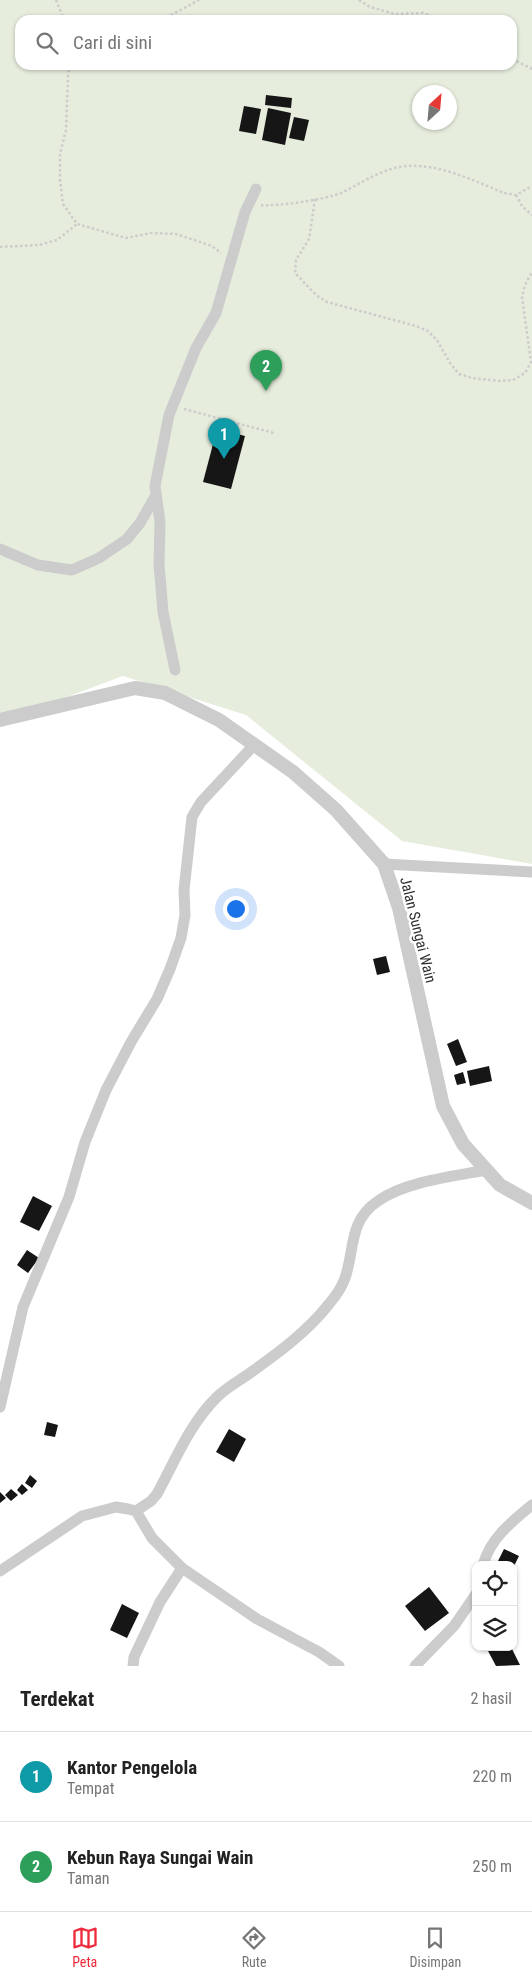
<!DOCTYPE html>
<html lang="id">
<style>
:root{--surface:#fff;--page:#f2f2f2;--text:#222;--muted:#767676;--line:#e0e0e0;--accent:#ed2b3b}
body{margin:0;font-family:"Roboto Condensed",sans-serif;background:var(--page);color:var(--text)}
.controls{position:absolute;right:15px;bottom:15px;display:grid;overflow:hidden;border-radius:10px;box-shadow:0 1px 4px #0004}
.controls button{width:45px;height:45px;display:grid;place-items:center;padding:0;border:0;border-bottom:1px solid var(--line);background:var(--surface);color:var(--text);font:25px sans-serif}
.compass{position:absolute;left:412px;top:85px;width:45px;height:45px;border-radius:50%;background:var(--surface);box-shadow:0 1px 4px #0004;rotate:26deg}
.you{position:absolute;left:235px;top:908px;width:18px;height:18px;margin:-12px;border:4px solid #fff;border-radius:50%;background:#1a73e8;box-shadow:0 0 0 8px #1a73e833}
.badge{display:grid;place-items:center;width:32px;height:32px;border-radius:50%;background:var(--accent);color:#fff;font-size:16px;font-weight:700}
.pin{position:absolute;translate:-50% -41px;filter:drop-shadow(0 1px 2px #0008)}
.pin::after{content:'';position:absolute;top:26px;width:18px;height:15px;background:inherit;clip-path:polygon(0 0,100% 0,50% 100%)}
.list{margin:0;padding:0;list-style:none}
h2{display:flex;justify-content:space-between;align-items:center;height:65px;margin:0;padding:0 20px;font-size:21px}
h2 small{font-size:16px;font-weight:400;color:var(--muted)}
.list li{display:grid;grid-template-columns:32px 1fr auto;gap:15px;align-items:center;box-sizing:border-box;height:90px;padding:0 20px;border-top:1px solid var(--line)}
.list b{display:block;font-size:19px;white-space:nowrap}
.list p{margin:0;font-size:16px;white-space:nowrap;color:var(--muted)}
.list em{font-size:16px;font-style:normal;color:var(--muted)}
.icon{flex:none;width:28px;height:28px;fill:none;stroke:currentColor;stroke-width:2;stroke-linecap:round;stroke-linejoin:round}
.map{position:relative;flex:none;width:532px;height:1666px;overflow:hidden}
.search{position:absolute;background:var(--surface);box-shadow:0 1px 4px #0004;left:15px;right:15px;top:15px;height:55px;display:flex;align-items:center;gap:12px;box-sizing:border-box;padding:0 18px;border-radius:15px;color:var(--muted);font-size:19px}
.sheet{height:245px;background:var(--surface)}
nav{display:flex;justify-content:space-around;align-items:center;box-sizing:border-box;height:70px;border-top:1px solid var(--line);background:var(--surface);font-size:14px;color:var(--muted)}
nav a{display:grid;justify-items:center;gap:2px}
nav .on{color:var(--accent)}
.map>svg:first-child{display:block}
.green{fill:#e6eddd;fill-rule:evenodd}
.building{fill:#161616}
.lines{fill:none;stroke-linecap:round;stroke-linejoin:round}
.path{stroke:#ccc;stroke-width:2.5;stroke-dasharray:2.5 2.5;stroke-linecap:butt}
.minor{stroke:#ccc;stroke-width:11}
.tertiary{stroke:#ccc;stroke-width:14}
.labels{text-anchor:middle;stroke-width:5;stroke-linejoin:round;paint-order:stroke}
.street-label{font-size:15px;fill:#2f2f2f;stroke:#fff}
</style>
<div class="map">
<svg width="532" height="1666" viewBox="0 0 532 1666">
<rect width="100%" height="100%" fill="#fff"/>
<path class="green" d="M0,0H532V864L402,841L246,715L123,676L0,722ZM20,20H512V65H20ZM420,92H450V122H420Z"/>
<path class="building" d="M266,95L292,98L291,108L265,105Z
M244,106L261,109L256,134L239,131Z
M268,108L291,113L285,145L262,140Z
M294,117L309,120L304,141L289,138Z
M217,429L245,436L231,489L203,482Z
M386,956L390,972L377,975L373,959Z
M458,1039L467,1062L456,1066L447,1044Z
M489,1066L492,1081L470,1086L467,1071Z
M463,1072L466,1083L457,1085L454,1075Z
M33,1196L52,1206L39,1231L20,1222Z
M27,1250L39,1258L28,1273L17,1265Z
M47,1422L58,1425L55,1437L44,1435Z
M229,1429L246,1439L234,1462L216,1452Z
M30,1475L37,1481L32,1488L25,1483Z
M22,1484L28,1490L22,1495L17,1490Z
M11,1489L18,1495L11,1501L5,1495Z
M0,1492L6,1498L0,1503Z
M504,1549L519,1556L513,1568V1565H496Z
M429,1587L449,1613L425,1631L405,1606Z
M122,1604L139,1613L127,1638L110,1630Z
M494,1647H511L520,1665L496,1666L488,1651Z"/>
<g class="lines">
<path class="path" d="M56,0L64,20
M359,0L370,7L395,14L423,13L441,20
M162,20L199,0
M512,59L532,69
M70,65L68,76L66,130L60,154V180L63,204L77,224L126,238L151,233L176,234L212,246L221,253
M516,195L522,206L532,215
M315,199L309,239L296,260L295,273L316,295L327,302L416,326L428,331L437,340L450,363L459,374L472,378L500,381L513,380L525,373L531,362L522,297L525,285L532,272
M261,205C275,207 328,199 341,193C362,183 384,167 408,166C441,164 474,181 504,193L516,195L532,186
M0,247L39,245L57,240L77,224
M184,409L274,433"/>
<path class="minor" d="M0,549L38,565L72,570L99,558L127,539L140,523L156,495
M175,670L163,612L159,564L160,522L155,486L169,415L196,348L216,313L245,212L256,189
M384,864L532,872
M0,1407L23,1307L69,1197L85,1142L106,1090L131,1042L157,999L170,969L181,938L185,915L184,890L192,817L201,802L254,745
M136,1511L151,1501L157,1494C175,1461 189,1425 216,1398C225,1388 239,1381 250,1373C278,1353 307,1332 329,1304C335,1297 342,1287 345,1278C355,1250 348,1221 378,1201C404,1182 454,1176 486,1170
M483,1565C490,1539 511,1522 532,1505
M0,1571L82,1516L116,1507L128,1509L136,1511L152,1538L182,1568L257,1619L319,1652L339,1666
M133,1666L134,1657L160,1602L182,1568
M415,1666L454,1626L476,1594"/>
<path class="tertiary" d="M0,720L135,688L165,693L219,720L293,772L336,810L384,864L399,908L443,1106L463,1144L500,1185L532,1203"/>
</g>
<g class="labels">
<g class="street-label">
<text transform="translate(418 930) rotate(76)" y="5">Jalan Sungai Wain</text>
</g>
</g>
</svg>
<div class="controls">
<button><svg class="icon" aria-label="locate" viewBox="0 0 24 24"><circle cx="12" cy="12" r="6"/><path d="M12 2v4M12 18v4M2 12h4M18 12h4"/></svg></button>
<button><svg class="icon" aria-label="layers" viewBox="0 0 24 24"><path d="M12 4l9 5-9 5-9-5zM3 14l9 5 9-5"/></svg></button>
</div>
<svg class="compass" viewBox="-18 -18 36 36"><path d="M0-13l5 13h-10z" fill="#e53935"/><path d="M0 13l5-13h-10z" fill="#767676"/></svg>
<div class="you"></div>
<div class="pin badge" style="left:224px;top:459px;background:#0f9aa8">1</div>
<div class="pin badge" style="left:266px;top:391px;background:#2e9e5b">2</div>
<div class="search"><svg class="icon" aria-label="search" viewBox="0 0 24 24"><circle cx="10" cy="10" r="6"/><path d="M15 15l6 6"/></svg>Cari di sini</div>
</div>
<section class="sheet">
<h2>Terdekat<small>2 hasil</small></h2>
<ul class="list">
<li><span class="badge" style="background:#0f9aa8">1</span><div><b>Kantor Pengelola</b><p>Tempat</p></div><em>220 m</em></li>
<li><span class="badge" style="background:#2e9e5b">2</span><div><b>Kebun Raya Sungai Wain</b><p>Taman</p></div><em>250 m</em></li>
</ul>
</section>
<nav>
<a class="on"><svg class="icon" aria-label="map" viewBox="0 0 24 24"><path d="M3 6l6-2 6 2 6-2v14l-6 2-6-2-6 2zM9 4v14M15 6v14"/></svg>Peta</a>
<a><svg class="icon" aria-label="directions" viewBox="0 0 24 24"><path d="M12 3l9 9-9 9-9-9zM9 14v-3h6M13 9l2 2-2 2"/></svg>Rute</a>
<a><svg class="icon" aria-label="saved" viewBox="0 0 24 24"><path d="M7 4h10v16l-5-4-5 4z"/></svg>Disimpan</a>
</nav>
